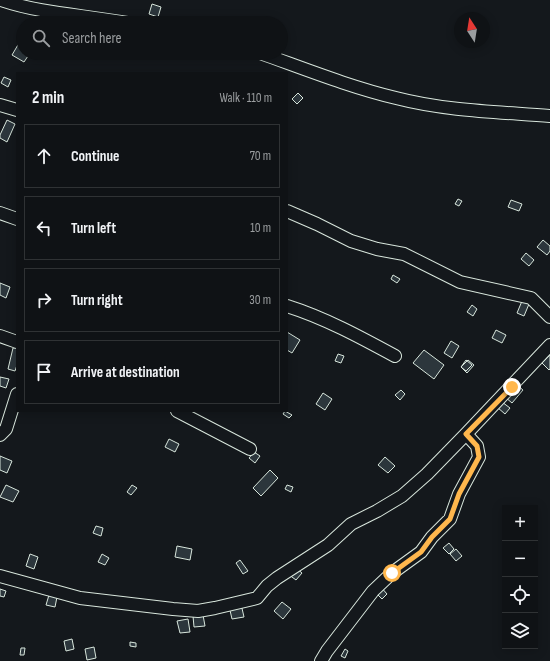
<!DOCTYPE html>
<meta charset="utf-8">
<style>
:root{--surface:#0f1215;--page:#181b1e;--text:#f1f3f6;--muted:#9b9ea0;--line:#2f3234}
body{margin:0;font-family:"Sofia Sans Condensed",sans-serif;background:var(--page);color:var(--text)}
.controls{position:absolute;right:12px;bottom:12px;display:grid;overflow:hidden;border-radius:0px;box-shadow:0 2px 10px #0003}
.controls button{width:36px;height:36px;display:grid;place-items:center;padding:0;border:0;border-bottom:1px solid var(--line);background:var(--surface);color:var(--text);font:20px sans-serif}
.compass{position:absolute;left:454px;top:12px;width:36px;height:36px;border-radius:50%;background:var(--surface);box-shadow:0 2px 10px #0003;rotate:348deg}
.stop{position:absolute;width:12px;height:12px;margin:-9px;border:3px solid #ffb74d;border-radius:50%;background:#fff}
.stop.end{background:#ffb74d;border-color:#fff;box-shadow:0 1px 4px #0008}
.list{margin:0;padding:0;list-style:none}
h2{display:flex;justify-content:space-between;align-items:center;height:52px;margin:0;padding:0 16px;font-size:17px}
h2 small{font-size:13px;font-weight:400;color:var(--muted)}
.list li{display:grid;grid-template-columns:26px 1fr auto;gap:12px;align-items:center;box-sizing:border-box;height:64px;margin:0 8px 8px;padding:0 8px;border:1px solid var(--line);border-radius:0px}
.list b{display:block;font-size:15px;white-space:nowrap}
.list em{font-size:13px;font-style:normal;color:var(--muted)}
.icon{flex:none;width:22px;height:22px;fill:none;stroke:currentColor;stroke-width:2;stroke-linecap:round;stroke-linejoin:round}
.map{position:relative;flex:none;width:550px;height:661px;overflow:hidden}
.search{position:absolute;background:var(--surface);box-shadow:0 2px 10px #0003;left:16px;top:16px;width:272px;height:44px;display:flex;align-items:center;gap:10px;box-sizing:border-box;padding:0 14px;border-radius:22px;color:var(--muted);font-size:15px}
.panel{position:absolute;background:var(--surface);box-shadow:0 2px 10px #0003;left:16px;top:72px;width:272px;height:340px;border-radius:0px}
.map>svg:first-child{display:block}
.building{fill:#2c363c;stroke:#d8e6dc}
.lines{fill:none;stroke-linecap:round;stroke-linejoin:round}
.street-casing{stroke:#d8e6dc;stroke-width:14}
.street{stroke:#14181c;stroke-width:12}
.route{stroke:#ffb74d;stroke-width:5}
</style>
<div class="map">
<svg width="550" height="661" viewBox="0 0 550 661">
<rect width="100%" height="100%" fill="#14181c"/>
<path class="building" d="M152,4L161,7L158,17L149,14Z
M22,38L23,53H30L24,62L12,55Z
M4,77L11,80L8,87L1,83Z
M298,93L303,98L297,104L292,99Z
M7,120L15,124L7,142L0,138V135Z
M458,199L462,201L459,206L455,204Z
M511,200L522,204L519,211L508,207Z
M543,240L550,246V251L547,255L537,247Z
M526,253L534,260L529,266L521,259Z
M393,275L400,279L397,283L391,279Z
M0,283L10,287L6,298L0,295Z
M522,301L529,304L524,316L517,313Z
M472,305L477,309L473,316L467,312Z
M496,330L506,335L502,343L492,338Z
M287,332L300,340L292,353L287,350Z
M451,341L459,346L452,358L444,353Z
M13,348H17V365L15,371L8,369Z
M424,350L444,365L434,379L413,363Z
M338,354L344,356L341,363L335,361Z
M550,355V369L549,370L542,363Z
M466,360L472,365L466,371L461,367Z
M468,360L474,365L467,373L461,367Z
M0,377L9,379L6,388L0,386Z
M516,384L523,390L512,403L505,397Z
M401,390L405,394L400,400L395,395Z
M323,393L332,399L325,410L316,404Z
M502,402L510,408L505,414L497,407Z
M285,411L292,415L289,418L283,414Z
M169,439L179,444L175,452L165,447Z
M254,452L260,456L255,463L249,458Z
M0,456L12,461L7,473L0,470Z
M385,457L395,466L388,473L378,465Z
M270,470L278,478L261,496L253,488Z
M6,485L19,491L13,502L0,497Z
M132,485L137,488L131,495L127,492Z
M287,485L293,487L291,492L285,489Z
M96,526L103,528L101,536L93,533Z
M449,543L454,549L449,554L443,548Z
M177,546L192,549L190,560L175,557Z
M456,549L462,556L456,561L450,554Z
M30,554L38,557L34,569L26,566Z
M102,554L109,558L105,565L98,562Z
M240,560L248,571L243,574L236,563Z
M294,566L302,573L296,580L288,574Z
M380,586L387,594L382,599L374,591Z
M0,589L6,591L4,597L0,596Z
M49,595L57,597L55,607L46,605Z
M282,602L291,609L283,619L274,611Z
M241,604L244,617L232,619L229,606Z
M203,615L205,626L194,627L193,616Z
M188,619L190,632L180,633L177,621Z
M72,639L74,649L66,651L64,641Z
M130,642L136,643V647L130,646Z
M94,647L96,658L87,660L85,649Z
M21,648H25L24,655H20Z
M345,649L348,651L345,658L341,656Z"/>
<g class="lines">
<g class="street-casing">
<path id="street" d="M1,0C42,14 85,15 127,23
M260,53C305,69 350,87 396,98C446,111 499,112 550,116
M0,105L17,110
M287,211L317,224L351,241L377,249L404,254L460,282L531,298L550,317
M0,213L17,219
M287,306C325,318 360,337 395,356
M0,336L17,342
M177,411L250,449
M0,435L6,429L17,394
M0,576L80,598L173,609L198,611L215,608L257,598L267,586L277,578L328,545L351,524L377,511L402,496L427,474L466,434L550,345
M321,661L327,651L373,591L392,573L421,552L432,537L450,519L459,494L479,457L477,446L466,434"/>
</g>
<use href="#street" class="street"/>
</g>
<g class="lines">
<path class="route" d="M392,573L421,552L432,537L450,519L459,494L479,457L477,446L466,434L512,387"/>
</g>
</svg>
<div class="controls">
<button>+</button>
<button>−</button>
<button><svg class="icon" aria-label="locate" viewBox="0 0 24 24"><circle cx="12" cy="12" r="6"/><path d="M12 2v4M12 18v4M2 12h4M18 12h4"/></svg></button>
<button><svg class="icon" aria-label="layers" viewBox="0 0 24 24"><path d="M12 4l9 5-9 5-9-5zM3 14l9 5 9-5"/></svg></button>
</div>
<svg class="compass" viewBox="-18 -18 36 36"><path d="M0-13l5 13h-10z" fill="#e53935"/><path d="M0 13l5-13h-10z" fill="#9b9ea0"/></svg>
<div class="stop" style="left:392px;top:573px"></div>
<div class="stop end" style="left:512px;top:387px"></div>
<div class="search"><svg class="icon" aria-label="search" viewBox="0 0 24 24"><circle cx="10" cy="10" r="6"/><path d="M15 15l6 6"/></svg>Search here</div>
<section class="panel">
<h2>2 min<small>Walk · 110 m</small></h2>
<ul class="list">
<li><svg class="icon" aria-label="ahead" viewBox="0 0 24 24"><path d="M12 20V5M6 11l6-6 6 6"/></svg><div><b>Continue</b></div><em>70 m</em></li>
<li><svg class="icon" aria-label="left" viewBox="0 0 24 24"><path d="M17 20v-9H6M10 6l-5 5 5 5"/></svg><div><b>Turn left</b></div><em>10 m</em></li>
<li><svg class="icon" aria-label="right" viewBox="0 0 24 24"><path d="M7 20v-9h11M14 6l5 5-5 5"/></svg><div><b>Turn right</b></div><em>30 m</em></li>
<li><svg class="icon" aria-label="arrive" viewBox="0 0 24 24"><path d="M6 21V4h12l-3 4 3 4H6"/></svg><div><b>Arrive at destination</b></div></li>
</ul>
</section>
</div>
